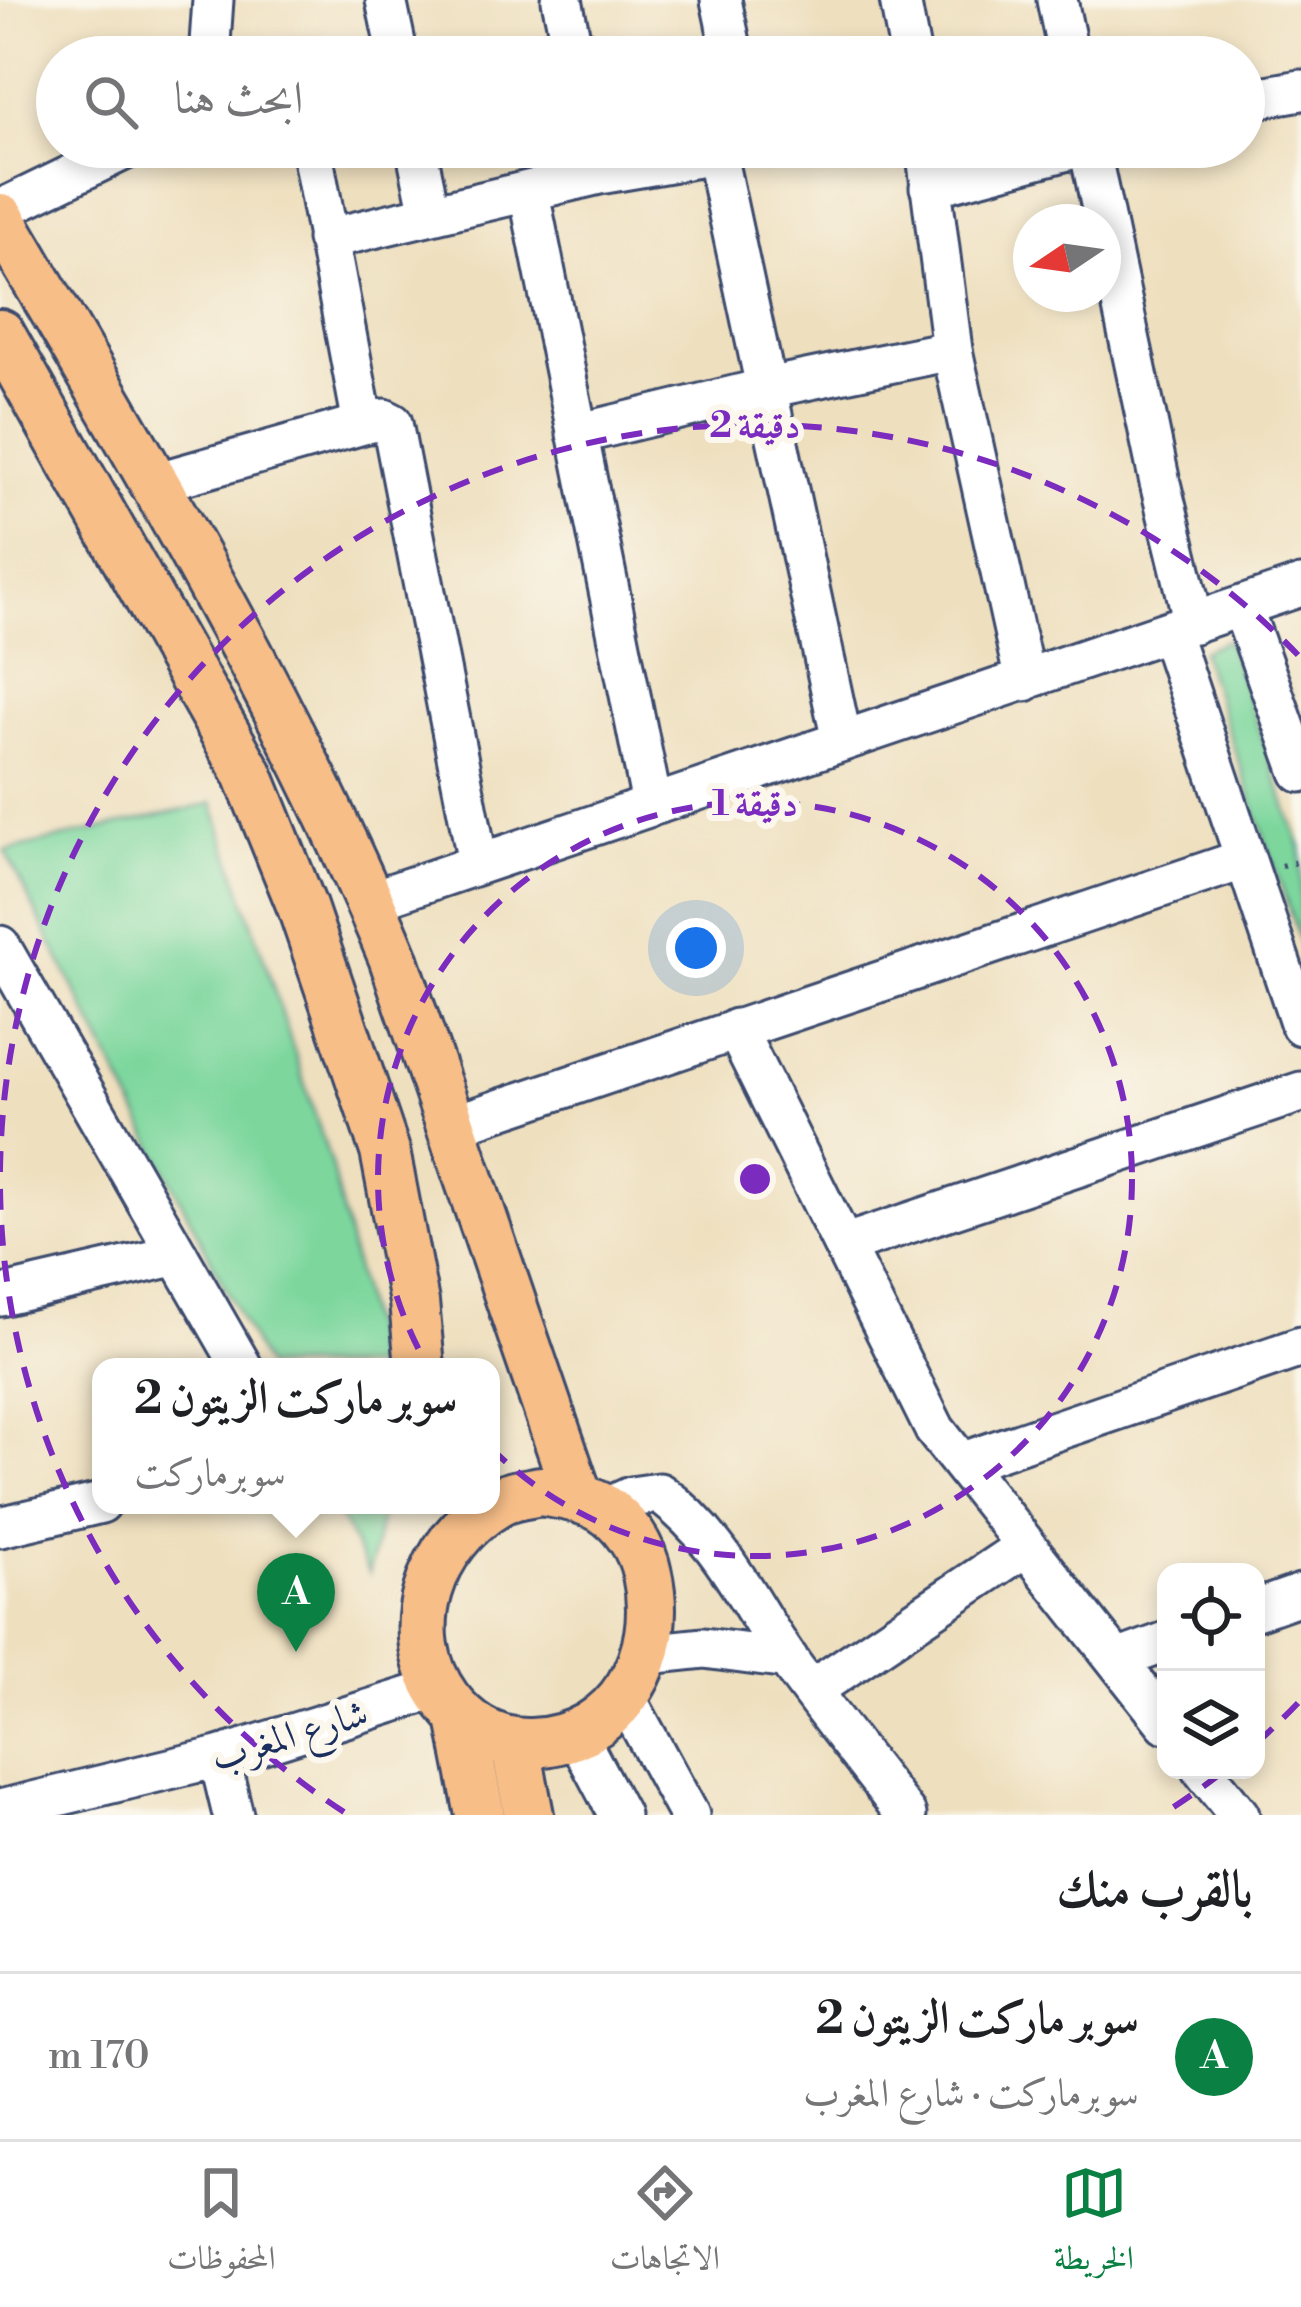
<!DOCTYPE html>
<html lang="ar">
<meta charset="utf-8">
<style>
:root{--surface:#fff;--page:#f6f6f6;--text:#202124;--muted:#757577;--line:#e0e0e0;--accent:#0b8043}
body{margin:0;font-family:"Libre Bodoni",Amiri,serif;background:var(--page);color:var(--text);direction:rtl}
.controls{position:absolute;right:36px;bottom:36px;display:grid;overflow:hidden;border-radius:24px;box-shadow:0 6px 18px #0003}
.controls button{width:108px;height:108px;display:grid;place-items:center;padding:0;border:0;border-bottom:3px solid var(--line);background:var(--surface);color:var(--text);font:60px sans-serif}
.compass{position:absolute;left:1013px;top:204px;width:108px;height:108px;border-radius:50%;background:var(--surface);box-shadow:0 6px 18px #0003;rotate:257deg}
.you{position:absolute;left:696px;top:948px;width:42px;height:42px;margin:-30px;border:9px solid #fff;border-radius:50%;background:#1a73e8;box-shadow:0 0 0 18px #1a73e833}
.badge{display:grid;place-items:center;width:78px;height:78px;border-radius:50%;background:var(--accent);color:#fff;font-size:39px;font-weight:700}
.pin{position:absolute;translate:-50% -99px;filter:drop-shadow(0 3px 6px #0008)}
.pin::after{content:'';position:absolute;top:63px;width:42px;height:36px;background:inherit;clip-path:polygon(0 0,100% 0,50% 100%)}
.popup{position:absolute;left:92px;top:1358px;width:408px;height:156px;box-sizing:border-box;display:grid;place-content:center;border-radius:24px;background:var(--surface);filter:drop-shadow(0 3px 9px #0005);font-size:39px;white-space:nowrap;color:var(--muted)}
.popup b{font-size:45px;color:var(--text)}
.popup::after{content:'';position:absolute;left:50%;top:100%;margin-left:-24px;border:24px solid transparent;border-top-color:var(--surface)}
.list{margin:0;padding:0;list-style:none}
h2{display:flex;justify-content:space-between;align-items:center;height:156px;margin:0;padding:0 48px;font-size:51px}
h2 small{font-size:39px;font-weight:400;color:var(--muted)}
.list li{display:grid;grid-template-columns:78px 1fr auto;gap:36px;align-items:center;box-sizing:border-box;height:168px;padding:0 48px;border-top:3px solid var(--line)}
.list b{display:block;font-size:45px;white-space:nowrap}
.list p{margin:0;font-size:39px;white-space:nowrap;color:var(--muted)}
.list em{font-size:39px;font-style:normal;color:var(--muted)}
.icon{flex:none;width:66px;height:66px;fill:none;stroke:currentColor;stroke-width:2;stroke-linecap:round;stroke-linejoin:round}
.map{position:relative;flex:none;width:1301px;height:1815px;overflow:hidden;direction:ltr}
.search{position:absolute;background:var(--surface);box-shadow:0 6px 18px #0003;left:36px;right:36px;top:36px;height:132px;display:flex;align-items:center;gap:30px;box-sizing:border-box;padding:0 42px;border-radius:66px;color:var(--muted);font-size:45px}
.sheet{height:324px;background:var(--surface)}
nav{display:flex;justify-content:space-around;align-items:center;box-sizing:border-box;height:168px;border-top:3px solid var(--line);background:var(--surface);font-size:33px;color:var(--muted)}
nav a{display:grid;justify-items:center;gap:6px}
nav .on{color:var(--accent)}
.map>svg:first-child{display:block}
.green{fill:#7dd79d;stroke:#4c837e;stroke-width:3}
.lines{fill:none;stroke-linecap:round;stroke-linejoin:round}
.minor-casing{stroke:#3b496c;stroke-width:45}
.major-casing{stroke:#3b496c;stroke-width:54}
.path{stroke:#3b496c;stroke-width:6;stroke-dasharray:3 9;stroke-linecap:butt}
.minor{stroke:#fff;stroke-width:39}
.major{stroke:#f7be88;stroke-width:48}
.ring{fill:none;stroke:#7b2cbf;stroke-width:6;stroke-dasharray:21 15}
.labels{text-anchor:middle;stroke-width:12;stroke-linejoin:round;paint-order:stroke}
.street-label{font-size:39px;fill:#1b2f5e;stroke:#fbf7ec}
.centre{fill:#7b2cbf;stroke:#fbf7ec;stroke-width:6}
.ring-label{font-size:36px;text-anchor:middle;font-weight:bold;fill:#7b2cbf;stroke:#fbf7ec;stroke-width:12;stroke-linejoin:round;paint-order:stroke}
</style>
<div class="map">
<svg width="1301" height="1815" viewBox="0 0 1301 1815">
<rect width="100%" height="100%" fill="#fbf7ec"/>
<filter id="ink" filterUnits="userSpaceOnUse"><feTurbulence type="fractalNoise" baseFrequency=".00833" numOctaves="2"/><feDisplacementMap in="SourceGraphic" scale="24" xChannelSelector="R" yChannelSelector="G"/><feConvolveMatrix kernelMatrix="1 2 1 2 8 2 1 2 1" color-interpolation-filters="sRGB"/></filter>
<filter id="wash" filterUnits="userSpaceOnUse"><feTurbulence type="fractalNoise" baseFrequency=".004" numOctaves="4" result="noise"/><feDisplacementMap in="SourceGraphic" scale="48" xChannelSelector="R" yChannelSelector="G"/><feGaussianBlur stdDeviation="2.7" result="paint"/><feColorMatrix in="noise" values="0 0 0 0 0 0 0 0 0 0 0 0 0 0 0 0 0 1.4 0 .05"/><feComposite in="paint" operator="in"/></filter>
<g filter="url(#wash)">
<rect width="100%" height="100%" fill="#eedfbe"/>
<path class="green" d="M1227,640L1301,848V945L1201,651Z
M213,803L331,1164L372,1340L374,1367H265L5,851Z
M334,1505H383L369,1574Z"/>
</g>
<g filter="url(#ink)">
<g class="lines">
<g class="minor-casing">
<path id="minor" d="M386,0L398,57
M562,0L574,57
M721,0L733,57
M900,0L911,57
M1057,0L1069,57
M209,57L213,0
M1244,100L1301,90
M311,147L363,424
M416,147L430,214
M926,147L952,350L1025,681
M1089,147L1160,483L1194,623
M930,187L1079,147
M529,193L652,804
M0,210L130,147
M327,239L599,174L716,154L842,741
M577,434L767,388L952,350
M155,483L363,424L384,419L392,423L478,863
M1242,607L1301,772
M1169,631L1301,1025
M370,901L1301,586
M0,946L242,1367
M736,1029L935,1430L1166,1723
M451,1126L1245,859
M843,1245L1301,1092
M0,1296L178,1255
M961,1463L1301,1347
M605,1509L631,1497L659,1493C720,1536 747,1601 788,1660C826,1713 867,1763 906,1815
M0,1527L101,1503
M1256,1610L1301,1594
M647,1654L704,1648L788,1659
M1117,1660L1166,1642
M812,1690L1026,1546
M625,1697L689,1815
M576,1734L619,1815
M219,1757L233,1815
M1203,1770L1239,1815
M0,1810L219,1757L438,1688"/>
</g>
<g class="major-casing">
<path id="major" d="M0,218C139,455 288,703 393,957L578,1497
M0,334L248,774L302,907L385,1151L414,1302L420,1367
M541,1491C562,1495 583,1497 602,1508C625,1522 642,1548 647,1574C665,1654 621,1740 531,1743C495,1744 467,1727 446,1699C397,1632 430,1542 497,1503C509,1495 527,1494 541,1491Z
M461,1718L480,1815
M515,1743L529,1815"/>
</g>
<path class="path" d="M1281,866L1301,861"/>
<use href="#minor" class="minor"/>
<use href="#major" class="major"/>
</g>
</g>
<g class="ring">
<circle cx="755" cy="1179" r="377"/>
<path d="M1298 1703A755 755 0 0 1 1260 1740M1220 1774A755 755 0 0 1 1166 1812M344 1812A755 755 0 0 1 0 1186M0 1172A755 755 0 0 1 1298 655"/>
</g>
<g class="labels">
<g class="street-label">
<text transform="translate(289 1734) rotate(-17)" y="14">شارع المغرب</text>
</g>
</g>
<circle cx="755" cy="1179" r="18" class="centre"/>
<g class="ring-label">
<text x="755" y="437">2 دقيقة</text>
<text x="755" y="815">1 دقيقة</text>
</g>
</svg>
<div class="controls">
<button><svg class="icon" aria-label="locate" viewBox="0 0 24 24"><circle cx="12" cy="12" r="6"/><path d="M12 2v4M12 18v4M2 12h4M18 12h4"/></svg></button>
<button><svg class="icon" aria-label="layers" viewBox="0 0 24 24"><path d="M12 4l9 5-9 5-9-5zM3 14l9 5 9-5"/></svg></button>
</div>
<svg class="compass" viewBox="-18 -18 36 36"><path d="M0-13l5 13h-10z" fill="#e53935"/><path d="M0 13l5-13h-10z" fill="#757577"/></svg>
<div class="you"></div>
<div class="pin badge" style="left:296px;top:1652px">A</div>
<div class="popup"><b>سوبر ماركت الزيتون 2</b>سوبرماركت</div>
<div class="search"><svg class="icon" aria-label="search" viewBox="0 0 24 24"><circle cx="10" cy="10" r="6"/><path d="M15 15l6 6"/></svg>ابحث هنا</div>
</div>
<section class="sheet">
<h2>بالقرب منك<small></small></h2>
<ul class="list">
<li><span class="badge">A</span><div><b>سوبر ماركت الزيتون 2</b><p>سوبرماركت · شارع المغرب</p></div><em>170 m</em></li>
</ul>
</section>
<nav>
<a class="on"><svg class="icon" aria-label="map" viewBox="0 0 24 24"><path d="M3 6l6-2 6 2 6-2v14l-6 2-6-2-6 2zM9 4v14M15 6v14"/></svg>الخريطة</a>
<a><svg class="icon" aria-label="directions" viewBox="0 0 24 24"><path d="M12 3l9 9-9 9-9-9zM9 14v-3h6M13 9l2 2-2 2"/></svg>الاتجاهات</a>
<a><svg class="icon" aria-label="saved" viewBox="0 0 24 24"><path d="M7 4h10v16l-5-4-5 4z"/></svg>المحفوظات</a>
</nav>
